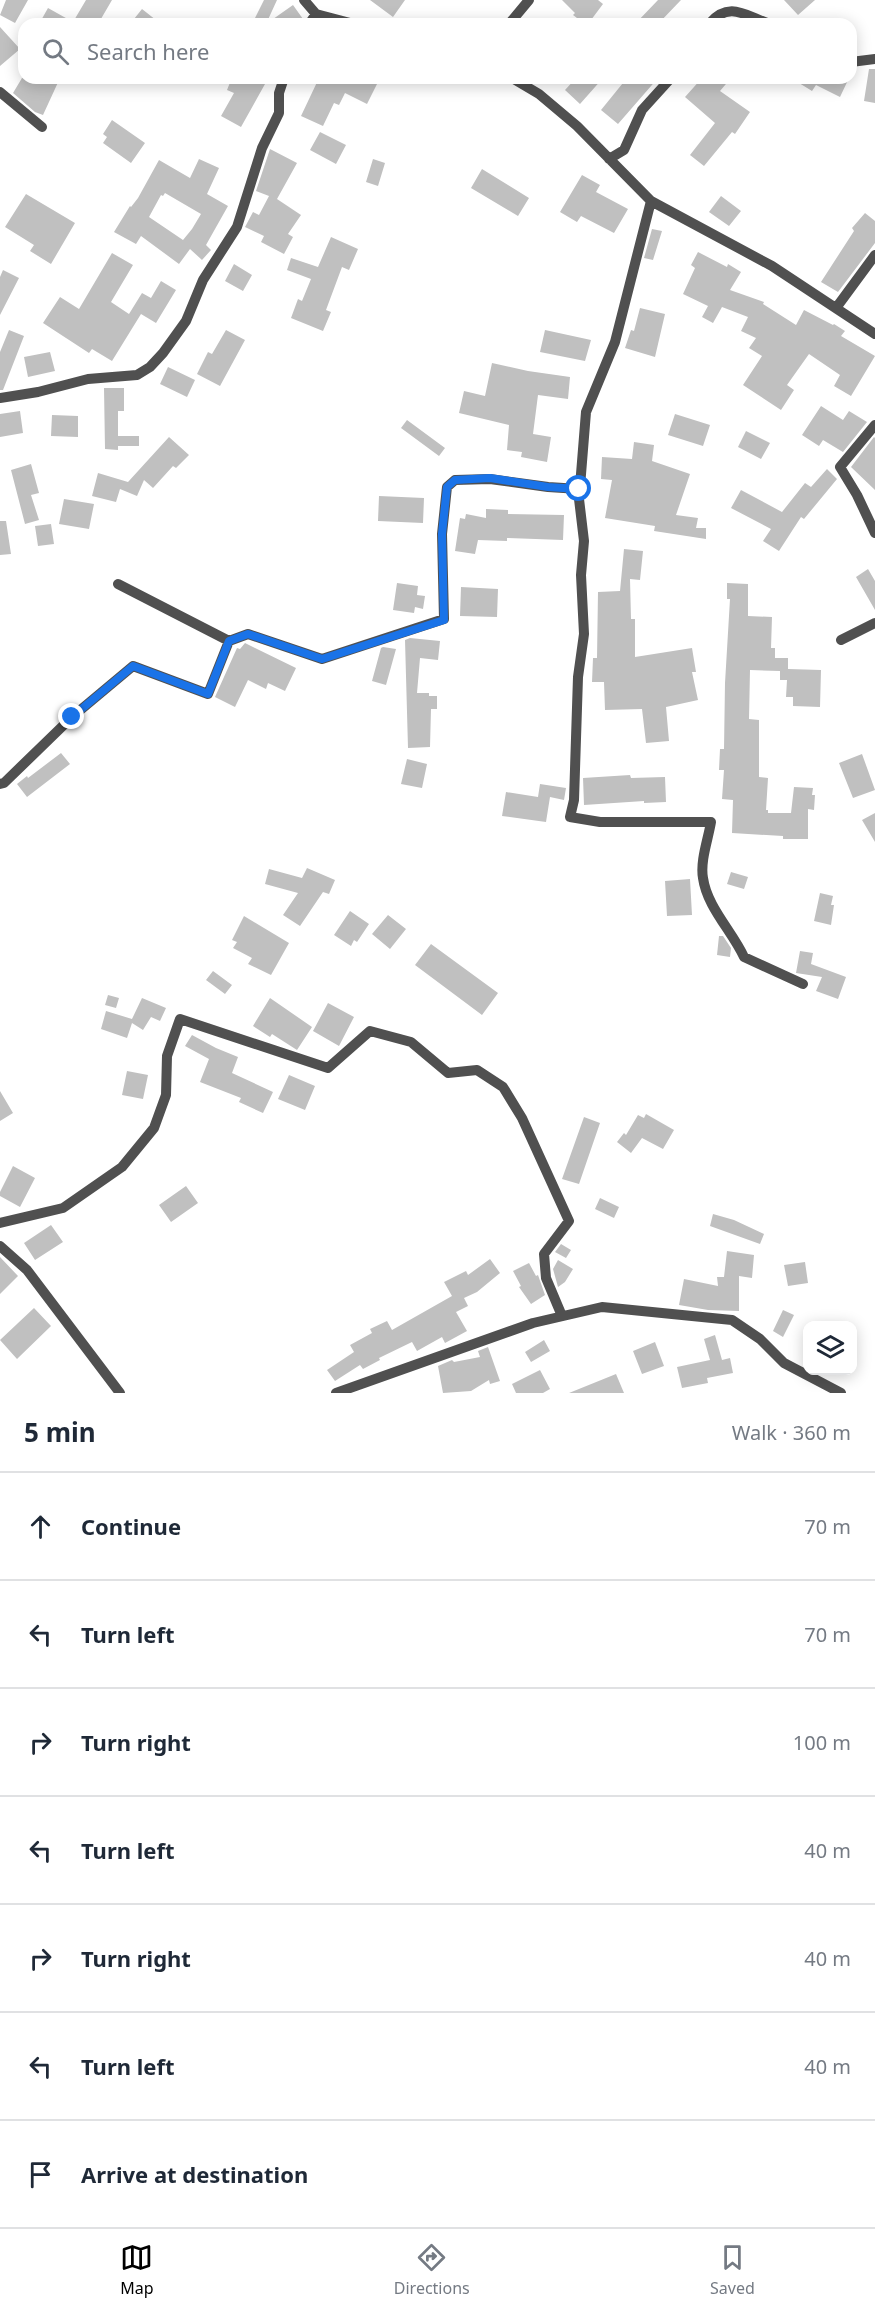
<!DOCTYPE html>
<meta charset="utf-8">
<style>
:root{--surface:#fff;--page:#f2f2f3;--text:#1f2937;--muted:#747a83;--line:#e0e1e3;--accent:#000}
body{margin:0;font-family:"Noto Sans",sans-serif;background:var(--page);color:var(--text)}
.controls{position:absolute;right:18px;bottom:18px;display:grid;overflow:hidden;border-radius:12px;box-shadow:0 3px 15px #0003}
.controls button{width:54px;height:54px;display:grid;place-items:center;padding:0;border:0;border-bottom:2px solid var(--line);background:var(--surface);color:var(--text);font:30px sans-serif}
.stop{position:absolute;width:18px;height:18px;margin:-14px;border:4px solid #1a73e8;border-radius:50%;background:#fff}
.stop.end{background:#1a73e8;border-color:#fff;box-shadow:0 2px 6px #0008}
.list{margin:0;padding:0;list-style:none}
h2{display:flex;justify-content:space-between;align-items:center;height:78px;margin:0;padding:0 24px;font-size:26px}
h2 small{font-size:20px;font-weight:400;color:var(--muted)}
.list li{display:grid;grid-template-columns:39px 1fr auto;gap:18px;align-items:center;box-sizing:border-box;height:108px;padding:0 24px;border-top:2px solid var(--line)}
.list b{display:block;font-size:22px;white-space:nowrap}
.list em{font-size:20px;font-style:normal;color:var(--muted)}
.icon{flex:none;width:33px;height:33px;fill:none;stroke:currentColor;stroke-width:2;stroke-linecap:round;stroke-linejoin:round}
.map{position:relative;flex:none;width:875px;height:1393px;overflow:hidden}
.search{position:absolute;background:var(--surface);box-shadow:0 3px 15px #0003;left:18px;right:18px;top:18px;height:66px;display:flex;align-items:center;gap:15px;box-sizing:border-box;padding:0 21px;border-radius:18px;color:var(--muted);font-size:22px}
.sheet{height:834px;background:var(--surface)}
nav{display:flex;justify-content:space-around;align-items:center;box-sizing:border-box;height:84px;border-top:2px solid var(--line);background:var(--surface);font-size:16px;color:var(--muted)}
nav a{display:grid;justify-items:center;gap:3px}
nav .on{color:var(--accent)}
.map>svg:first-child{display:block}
.building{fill:#c0c0c0;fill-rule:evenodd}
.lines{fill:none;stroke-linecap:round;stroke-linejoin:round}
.street{stroke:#505050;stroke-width:10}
.route{stroke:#1a73e8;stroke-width:8}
</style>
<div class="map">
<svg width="875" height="1393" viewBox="0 0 875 1393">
<rect width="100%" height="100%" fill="#fff"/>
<path class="building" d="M6,0H28L15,23L0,15Z
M86,0H112L98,24H39L48,8L73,22Z
M264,0H277L266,24H252Z
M370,0H405L393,17Z
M562,0H598L603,4L588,24H585L573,15L575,13Z
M658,0H681L658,24H635Z
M784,0H815L798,15Z
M293,5L303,19L302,24H266Z
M142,9L161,24H130Z
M0,27L20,49L0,66Z
M869,69H875V103L864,101Z
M22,78H60L43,115L35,112L13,93Z
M242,78H253L265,84L241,127L221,116L234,93L227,90L231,80L239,83Z
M319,78H380L367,104L345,93L339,105L334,103L323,126L301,116Z
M576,78H603L580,104L565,90Z
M627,78H658L618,124L601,110Z
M702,78H731L720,91L750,112L735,134L732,132L704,166L690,155L715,123L685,97Z
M791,78H849L840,97L816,85L812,91Z
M112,120L145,143L131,163L103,143L107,137L103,134Z
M320,132L346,145L336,164L310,150Z
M270,149L297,163L277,199L301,215L288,234L293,237L284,254L261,242L264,236L245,227L253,212L259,215L269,196L256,191Z
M199,159L219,168L207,194L228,206L206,245L211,250L202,260L190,249L179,264L141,236L136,244L114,232L130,206L131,207L138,198L159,160L190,178ZM165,193L201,214L192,229L183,240L149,217L161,195L163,196Z
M373,159L385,163L378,186L366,182Z
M482,169L529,198L518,216L471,188Z
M582,175L600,185L596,192L628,209L614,233L581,216L577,222L560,212Z
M26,194L75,223L51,264L30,251L34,245L5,227Z
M721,196L741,211L729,226L709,212Z
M865,213L875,221V243L838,292L821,282L854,231L852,228Z
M652,229L662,231L653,260L644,258Z
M331,237L358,249L349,270L342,267L326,310L331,312L323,331L291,318L298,299L302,301L311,279L287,270L291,258L318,267Z
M698,252L727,267L728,264L741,272L730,290L764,302L763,304L796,325L804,310L833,325L834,324L845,331L841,336L875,356L851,396L834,386L840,375L809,354L787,385L794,390L781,410L743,385L762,356L749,348L756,338L741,331L748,317L722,307L713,323L702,317L708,306L683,294L695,268L691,265Z
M112,253L133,265L111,302L129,314L142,293L151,298L161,281L176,290L156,323L141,314L112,361L92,349L89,353L43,323L60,297L79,309Z
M234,264L252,275L243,291L225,281Z
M3,270L19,278L0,315V277Z
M640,308L665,314L655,357L625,348L631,330L634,331Z
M9,330L24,336L3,390H0V352Z
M226,330L245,340L220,386L197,374L208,352L212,354Z
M545,330L591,340L585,361L540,352Z
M50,352L55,371L28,377L24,357Z
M492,363L528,371L570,377L568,399L538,395L533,434L551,437L547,462L521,457L522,452L507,450L509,425L459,413L464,391L485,396Z
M168,367L195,380L187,397L160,384Z
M104,388H124V411H118V436H139V446H118V450L105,449Z
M821,406L843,420L849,411L867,422L843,452L823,440L819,446L802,435Z
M20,411L23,433L0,437V414Z
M675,414L710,425L703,446L668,435Z
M52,415L78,416V437L51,436Z
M407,420L445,448L439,456L401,428Z
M746,431L770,443L761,459L738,447Z
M169,437L189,455L176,468L173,466L153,488L144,480L137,496L120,489L116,502L92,496L98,473L128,482Z
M874,437L875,438V490L851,467Z
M634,442L654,445L652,461L690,474L676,515L698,518L696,528H706V539L654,531L655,526L605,518L612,480L601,479L602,457L632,459Z
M31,464L39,493L31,495L39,520L25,524L11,470Z
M827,469L837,479L804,519L801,517L779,551L763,541L771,529L731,508L741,490L782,512L805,483L811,487Z
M379,496L424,498L423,523L378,521Z
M64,499L94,504L89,529L59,524Z
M486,509L508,510V514L564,515L563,540L507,538V541L478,540L475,554L455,551L460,518L465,519L466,514L486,518Z
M0,521H6L11,554L0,555Z
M51,524L54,544L38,546L35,526Z
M624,549L643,551L640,580L630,579L631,619H635V657L692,648L696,672H692L698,700L666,707L669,741L646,743L642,709L605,710L604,682H592L593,658H597L598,592L620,591Z
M868,569L875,581V610L856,577Z
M397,583L418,586L417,595L425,596L423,609L415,607L414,613L393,610Z
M727,583L748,584V616L772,617L771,648H775V658H788V669L821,670L820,707L793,706V697H786L787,680H780V671L750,670L749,719L759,720V777L768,778L766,810H768V813H791L794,787L813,788L812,795H815L814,810L808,809V839H783V836L732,833L733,800L722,799L724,770H719L720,749H724L725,683L730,599H727Z
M461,587L498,589L497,617L460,616Z
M410,638L440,641L438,660L420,658L417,693H429V696H437V709H431L430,747L408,748L405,640Z
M245,643L296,668L285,691L268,683L266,689L248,680L235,707L215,697L237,648L240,649Z
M383,647L396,649L386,685L372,681L381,648Z
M61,753L70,764L27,797L17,784L27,776L28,778Z
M862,754L875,790L853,798L839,763Z
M407,759L427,764L422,788L401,784Z
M630,775L631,778L665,777L666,802L644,803V801L584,805L583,778Z
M540,784L566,788L564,800L550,797L546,822L502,816L506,792L538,797Z
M875,813V842L862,820Z
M307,868L335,880L329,894L323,892L300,926L283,915L298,893L265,884L269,869L302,878Z
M731,872L748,877L744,889L727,884Z
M690,879L692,915L667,916L665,881Z
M820,893L833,896L831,905H834L831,925L814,921Z
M350,911L369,924L357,942L354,940L351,946L334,935Z
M388,915L406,929L390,949L372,934Z
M244,916L289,943L271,975L248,964L252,958L233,948L237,942L232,940Z
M719,936H723L731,948L730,957L717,955Z
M431,944L498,993L482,1015L415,965Z
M800,951L813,953L811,964L846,977L838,999L816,991L822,977L796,973Z
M213,971L232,985L225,994L206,980Z
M108,995L119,998L116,1008L105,1005Z
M142,998L166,1008L160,1021L151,1017L143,1030L132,1023L127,1038L101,1029L106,1011L132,1019Z
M270,998L312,1027L297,1050L272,1034L270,1037L253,1026Z
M328,1003L354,1017L339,1046L313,1031Z
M192,1035L216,1048L238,1057L232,1073L273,1092L263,1113L239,1102L241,1098L200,1082L209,1059L185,1046Z
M127,1071L148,1075L143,1099L122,1095Z
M289,1075L315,1086L305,1110L278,1099Z
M0,1091L13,1113L0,1121Z
M646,1114L674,1130L663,1149L642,1138L631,1153L617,1142L624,1133L626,1135L638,1115L644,1118Z
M584,1117L600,1123L579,1184L562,1179Z
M13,1166L35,1178L20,1207L0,1196V1192Z
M186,1186L198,1203L171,1222L159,1205Z
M600,1198L619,1207L614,1218L595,1209Z
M713,1214L734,1220L764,1234L760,1244L710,1226Z
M51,1225L63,1242L35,1260L24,1243Z
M561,1244L571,1250L566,1258L555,1252Z
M727,1251L754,1255L752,1278L739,1276V1311L708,1310L679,1305L684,1279L718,1286L717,1277H724Z
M0,1257L18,1276L0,1294Z
M490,1259L500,1273L477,1292L464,1298L468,1306L456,1312L467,1331L445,1343L442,1337L417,1351L412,1342L379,1358L380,1360L363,1369L360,1365L335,1381L327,1370L354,1352L350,1345L372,1333L370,1329L387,1321L392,1330L452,1296L444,1282L466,1271L468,1275Z
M558,1260L573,1269L565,1282L558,1287L553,1269Z
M805,1262L808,1283L788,1286L784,1265Z
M529,1263L536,1276L538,1275L545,1295L531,1304L519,1287L521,1286L513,1271Z
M34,1308L51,1326L17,1359L0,1340Z
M783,1310L794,1315L783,1337L773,1331Z
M715,1335L722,1360L730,1358L733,1373L707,1378L708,1383L682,1388L677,1367L710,1360L704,1339Z
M544,1340L550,1351L531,1362L525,1352Z
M655,1342L664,1366L642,1374L633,1351Z
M488,1347L500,1381L490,1384L489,1380L471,1391L443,1393L438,1366L452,1360L454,1362L480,1357L478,1351Z
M540,1370L550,1389L543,1393H516L512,1384Z
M616,1374L624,1393H569Z"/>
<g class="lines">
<path class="street" d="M304,0L316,14L354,24
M309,24L316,14
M509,24L529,0
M709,24C729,0 746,16 770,24
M851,62L875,59
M512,78L539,94L577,126L651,201L772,266L875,334
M0,92L42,127
M609,159L624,150L642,110L671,78
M651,201L615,342L586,412L579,499L584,541L581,575L584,634L578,677L574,800L570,817L600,822H711C708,840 700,861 703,878C707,907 732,931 744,957L803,984
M836,308L875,255
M0,398L38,392L88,379L137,375L150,367L163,353L186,321L203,280L237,227L262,148L279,113V93L284,78
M875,425L840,467L857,495L875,533
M118,584L229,641L248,634L322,659L444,619L442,534L447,487L455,480L490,479L548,487L579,489
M841,640L875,623
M0,784L4,783L72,717L133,666L208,694L229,641
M0,1223L63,1208L122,1167L154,1128L166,1095L167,1056L180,1019L328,1068L370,1031L411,1042L448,1073L477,1070L503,1087L522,1118L569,1221L544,1254L546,1278L562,1316
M0,1246L27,1270L120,1393
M336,1393L533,1323L602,1307L732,1320L760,1339L784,1363L841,1393"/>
</g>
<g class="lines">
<path class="route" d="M72,717L133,666L208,694L229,641L248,634L322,659L444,620L442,534L447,487L455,480L490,478L548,487L579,489"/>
</g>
</svg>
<div class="controls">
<button><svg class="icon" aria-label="layers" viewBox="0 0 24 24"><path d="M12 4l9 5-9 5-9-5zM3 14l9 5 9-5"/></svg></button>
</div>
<div class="stop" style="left:579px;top:489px"></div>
<div class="stop end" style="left:72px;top:717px"></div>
<div class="search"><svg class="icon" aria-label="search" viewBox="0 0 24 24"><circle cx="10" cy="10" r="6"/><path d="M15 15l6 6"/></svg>Search here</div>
</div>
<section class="sheet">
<h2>5 min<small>Walk · 360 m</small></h2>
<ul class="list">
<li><svg class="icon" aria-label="ahead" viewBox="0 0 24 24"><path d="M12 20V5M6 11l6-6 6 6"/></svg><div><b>Continue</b></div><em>70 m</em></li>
<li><svg class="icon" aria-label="left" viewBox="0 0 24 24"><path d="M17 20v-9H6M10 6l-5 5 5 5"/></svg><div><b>Turn left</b></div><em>70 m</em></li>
<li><svg class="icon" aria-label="right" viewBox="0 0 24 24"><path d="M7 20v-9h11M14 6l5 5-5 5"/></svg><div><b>Turn right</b></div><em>100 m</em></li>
<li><svg class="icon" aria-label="left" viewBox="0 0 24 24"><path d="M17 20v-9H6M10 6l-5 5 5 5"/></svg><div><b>Turn left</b></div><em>40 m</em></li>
<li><svg class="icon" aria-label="right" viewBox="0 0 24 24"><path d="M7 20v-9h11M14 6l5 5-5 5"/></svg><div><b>Turn right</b></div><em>40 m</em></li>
<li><svg class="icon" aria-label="left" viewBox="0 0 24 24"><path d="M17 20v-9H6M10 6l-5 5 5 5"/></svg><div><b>Turn left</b></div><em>40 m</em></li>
<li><svg class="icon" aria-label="arrive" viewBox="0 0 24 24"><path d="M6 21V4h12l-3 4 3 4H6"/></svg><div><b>Arrive at destination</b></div></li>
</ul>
</section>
<nav>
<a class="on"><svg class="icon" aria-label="map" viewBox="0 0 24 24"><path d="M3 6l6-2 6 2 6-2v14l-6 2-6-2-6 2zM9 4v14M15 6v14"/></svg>Map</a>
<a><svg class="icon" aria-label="directions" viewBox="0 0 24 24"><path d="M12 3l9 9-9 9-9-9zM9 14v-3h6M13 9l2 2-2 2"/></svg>Directions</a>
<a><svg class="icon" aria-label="saved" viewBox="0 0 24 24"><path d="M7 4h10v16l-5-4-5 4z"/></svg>Saved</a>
</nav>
